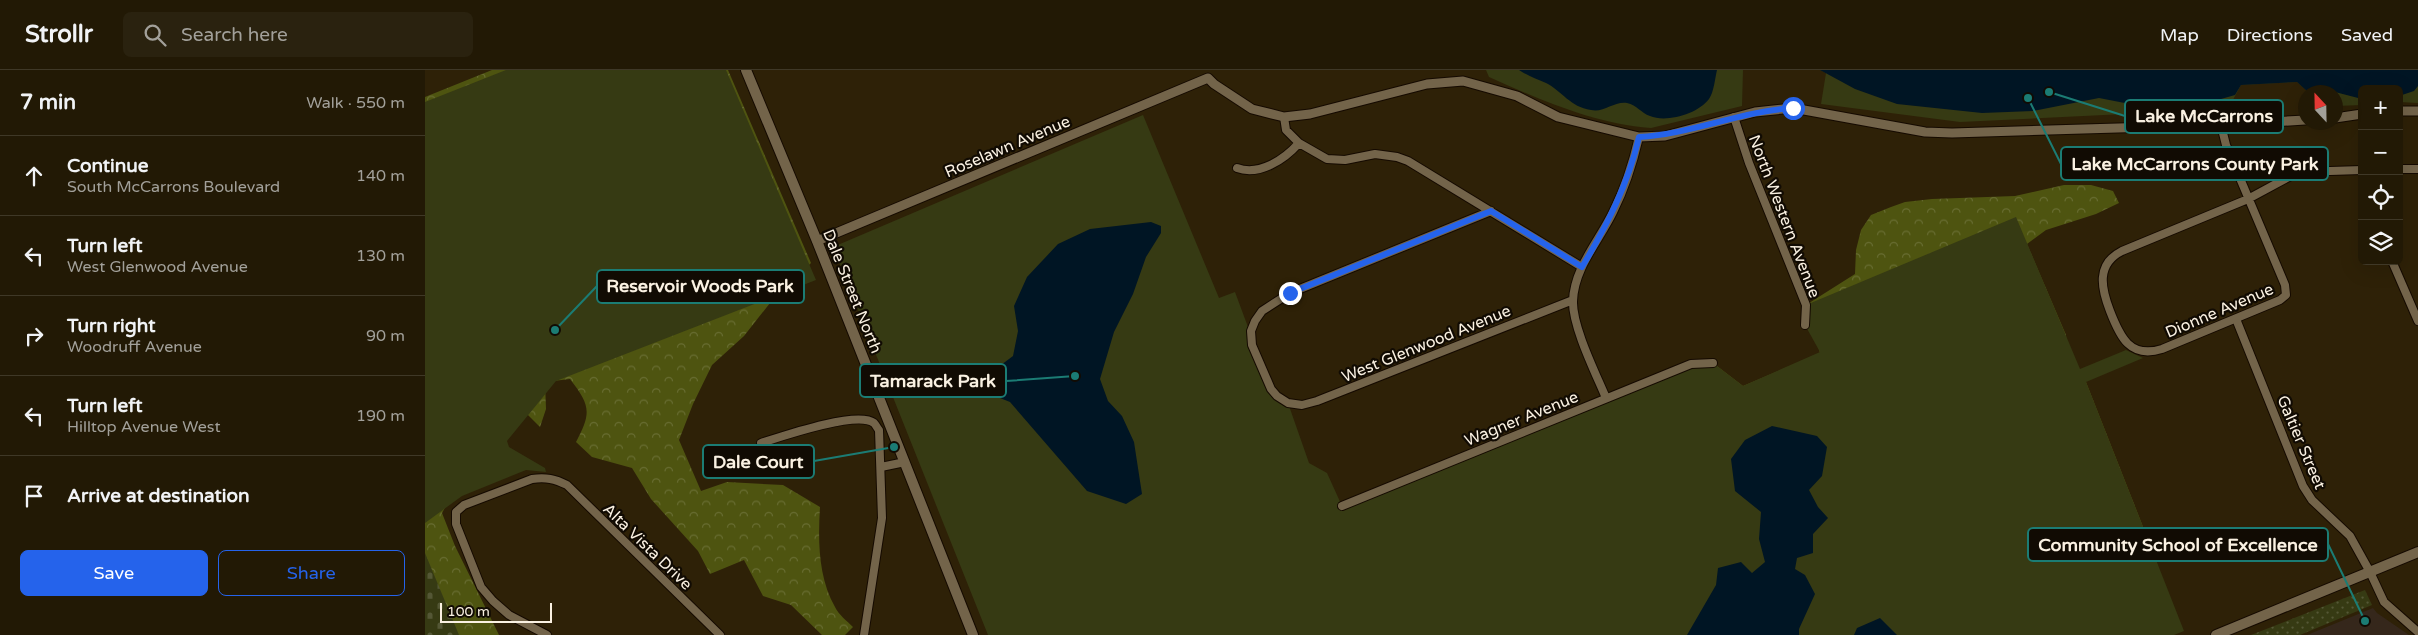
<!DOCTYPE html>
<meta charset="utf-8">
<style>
:root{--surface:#221905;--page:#2a220f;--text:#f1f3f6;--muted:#a2a09a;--line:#3f3827;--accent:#2563eb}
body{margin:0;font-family:"Varela Round",sans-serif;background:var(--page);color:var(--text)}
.controls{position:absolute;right:15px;top:15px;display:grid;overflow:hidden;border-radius:8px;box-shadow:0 5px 20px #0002}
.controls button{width:45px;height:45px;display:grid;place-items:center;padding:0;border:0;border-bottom:1px solid var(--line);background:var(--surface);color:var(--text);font:25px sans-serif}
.compass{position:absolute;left:1873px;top:15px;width:45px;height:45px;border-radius:50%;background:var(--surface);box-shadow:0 5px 20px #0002;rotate:338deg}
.scale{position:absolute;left:15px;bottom:12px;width:112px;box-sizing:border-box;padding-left:5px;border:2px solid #faf1e2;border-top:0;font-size:14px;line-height:18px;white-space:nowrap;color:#faf1e2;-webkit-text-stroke:4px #110b03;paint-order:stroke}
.stop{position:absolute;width:15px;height:15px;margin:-11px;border:4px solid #2563eb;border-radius:50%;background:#fff}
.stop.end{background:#2563eb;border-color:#fff;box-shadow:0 1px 5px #0008}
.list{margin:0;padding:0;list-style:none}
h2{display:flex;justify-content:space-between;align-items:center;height:65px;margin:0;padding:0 20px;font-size:21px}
h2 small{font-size:16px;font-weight:400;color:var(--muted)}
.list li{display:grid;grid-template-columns:32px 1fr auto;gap:15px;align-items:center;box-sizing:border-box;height:80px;padding:0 20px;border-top:1px solid var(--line)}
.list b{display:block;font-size:19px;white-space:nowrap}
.list p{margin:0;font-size:16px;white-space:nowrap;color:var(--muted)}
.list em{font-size:16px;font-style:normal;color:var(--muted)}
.actions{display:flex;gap:10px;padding:15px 20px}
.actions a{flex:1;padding:11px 0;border:1px solid var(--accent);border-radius:8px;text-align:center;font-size:18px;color:var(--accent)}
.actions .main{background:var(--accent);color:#fff}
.icon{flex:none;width:28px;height:28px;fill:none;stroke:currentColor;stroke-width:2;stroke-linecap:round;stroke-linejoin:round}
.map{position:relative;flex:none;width:1993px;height:565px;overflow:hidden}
header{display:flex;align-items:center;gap:30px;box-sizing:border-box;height:70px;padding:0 25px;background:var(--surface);border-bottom:1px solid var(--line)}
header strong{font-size:24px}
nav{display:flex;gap:28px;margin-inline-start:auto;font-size:18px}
.search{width:350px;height:45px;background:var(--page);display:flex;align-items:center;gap:12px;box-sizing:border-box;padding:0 18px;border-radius:8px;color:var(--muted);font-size:19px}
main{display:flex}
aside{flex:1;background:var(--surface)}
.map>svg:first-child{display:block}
.education{fill:#35271b}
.grass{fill:url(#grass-dots)}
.forest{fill:url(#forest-crowns)}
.cemetery{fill:url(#cemetery-stones)}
.green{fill:#363a13}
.water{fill:#001524}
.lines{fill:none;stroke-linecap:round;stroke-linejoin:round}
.minor-casing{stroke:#150a00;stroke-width:10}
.tertiary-casing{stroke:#150a00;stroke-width:11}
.secondary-casing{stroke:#150a00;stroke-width:12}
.minor{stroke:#73644a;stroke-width:8}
.tertiary{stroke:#73644a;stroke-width:9}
.secondary{stroke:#73644a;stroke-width:10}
.route{stroke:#2563eb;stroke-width:6}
.labels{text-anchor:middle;stroke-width:4.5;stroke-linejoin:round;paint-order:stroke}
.street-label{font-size:16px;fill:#faf1e2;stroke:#110b03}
.leader{fill:none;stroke:#1b7c74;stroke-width:2}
.callout-dot{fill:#1b7c74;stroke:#110b03;stroke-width:2}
.callout{fill:#110b03;stroke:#1b7c74;stroke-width:2}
.callout-label{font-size:18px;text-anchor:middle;font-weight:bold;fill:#faf1e2}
</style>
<header>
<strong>Strollr</strong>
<div class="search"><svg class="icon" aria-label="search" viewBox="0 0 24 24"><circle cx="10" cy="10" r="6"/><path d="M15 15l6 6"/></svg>Search here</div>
<nav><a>Map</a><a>Directions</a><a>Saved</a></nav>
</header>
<main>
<aside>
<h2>7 min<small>Walk · 550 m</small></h2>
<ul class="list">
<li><svg class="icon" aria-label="ahead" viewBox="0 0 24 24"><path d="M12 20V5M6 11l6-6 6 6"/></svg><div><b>Continue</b><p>South McCarrons Boulevard</p></div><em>140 m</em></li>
<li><svg class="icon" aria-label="left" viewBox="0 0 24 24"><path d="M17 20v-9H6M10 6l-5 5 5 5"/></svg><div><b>Turn left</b><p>West Glenwood Avenue</p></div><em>130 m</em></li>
<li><svg class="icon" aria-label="right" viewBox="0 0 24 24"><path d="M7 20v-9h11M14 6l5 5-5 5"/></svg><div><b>Turn right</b><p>Woodruff Avenue</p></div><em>90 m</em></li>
<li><svg class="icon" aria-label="left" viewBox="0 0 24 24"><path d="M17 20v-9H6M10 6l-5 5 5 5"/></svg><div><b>Turn left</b><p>Hilltop Avenue West</p></div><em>190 m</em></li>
<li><svg class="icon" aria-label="arrive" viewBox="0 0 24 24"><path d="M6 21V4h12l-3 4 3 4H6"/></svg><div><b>Arrive at destination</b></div></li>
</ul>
<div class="actions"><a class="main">Save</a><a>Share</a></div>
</aside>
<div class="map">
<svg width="1993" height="565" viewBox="0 0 1993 565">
<defs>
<pattern id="grass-dots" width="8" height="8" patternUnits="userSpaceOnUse" patternTransform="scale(1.25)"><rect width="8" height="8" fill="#363a13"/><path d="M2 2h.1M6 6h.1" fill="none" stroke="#545735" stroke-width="1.8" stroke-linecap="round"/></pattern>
<pattern id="forest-crowns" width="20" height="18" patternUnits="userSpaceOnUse" patternTransform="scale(1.25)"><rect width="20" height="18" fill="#4e5410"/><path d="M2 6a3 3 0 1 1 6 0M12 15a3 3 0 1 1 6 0" fill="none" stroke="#686d32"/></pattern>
<pattern id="cemetery-stones" width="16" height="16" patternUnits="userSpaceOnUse" patternTransform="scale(1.25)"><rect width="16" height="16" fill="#363a13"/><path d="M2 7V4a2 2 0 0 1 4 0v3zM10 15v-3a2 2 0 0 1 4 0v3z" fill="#545735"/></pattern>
</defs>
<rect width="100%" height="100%" fill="#2e2107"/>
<path class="education" d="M1948,538L1952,543L1984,565H1882Z"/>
<path class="grass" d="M1940,520L1947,535L1875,565H1826Z"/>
<path class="forest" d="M67,0H303L386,193L345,233L319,266L287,295L268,334L254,370L276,421L302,412L358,415L395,437C393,470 393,507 410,537C413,544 422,551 428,557L420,565H397L366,535L338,526L319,490L285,504L273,481L226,429L207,398L167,387L151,372C167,342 165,335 145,309L120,312L121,339L115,357L101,343L42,399L17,443L30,476L74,565H0V27Z
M1639,115H1666L1688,121L1694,133L1671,144L1621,160L1602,174L1641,265L1644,320L1661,312L1726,477L1360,318L1104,359L1288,293L1318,316L1395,283L1381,235L1430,204L1431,180L1436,160L1446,145L1466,137L1480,132L1507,129L1590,126Z"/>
<path class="cemetery" d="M0,483L34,565H0Z"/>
<path class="green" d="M81,0H301L391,210L131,311L82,371L84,377L120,398L121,402L101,400L37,426L0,453V32Z
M1061,0H1318L1317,36L1226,58C1169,54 1116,30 1064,7Z
M1395,0H1993V33L1974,32V19H1937V35L1911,36L1910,22H1883L1872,12L1816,15L1803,39L1535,52L1396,34L1401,3Z
M718,45L794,228L810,222L846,319L863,333L884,393L902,403L917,436L1266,294L1288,293L1318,316L1395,282L1380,255L1381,235L1591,147L1655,299L1701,280L1718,288L1661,312L1759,561L1749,565H563L408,177Z"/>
<path class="water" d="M1094,0H1292C1290,8 1289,22 1284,29C1273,44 1241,53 1225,46C1216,43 1212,35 1202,33C1189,31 1179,43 1166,40C1145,37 1137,21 1121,13C1111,9 1103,6 1094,0Z
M1395,0H1993V16L1989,21L1974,26V19H1937V29L1910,22H1883L1872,12L1816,15L1810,25L1775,35H1710L1674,28L1608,41L1557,43L1472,34L1430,19Z
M726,152L736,156V163L721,187L708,224L689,262L675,309L683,331L697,346L709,372L717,424L701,434L662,421L585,332L565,324L564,304L588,286L593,261L589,236L602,207L633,174L665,159Z
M1347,356L1392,366L1402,377L1397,406L1384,420L1393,437L1403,448L1388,464V483L1372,488L1370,499L1380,505L1390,524L1374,559V565H1262L1291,515L1293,498L1316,492L1327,503L1340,492L1334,469L1336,442L1310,421L1306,389L1320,370Z
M1455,548L1472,565H1429L1432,558Z"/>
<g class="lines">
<g class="minor-casing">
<path id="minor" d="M859,47L861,60L874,73L902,89L920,90L950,84L972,87L983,91L1157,197
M1309,47L1324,93L1381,235L1380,255
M1796,55L1801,75L1860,215L1861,225L1855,230L1737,279C1705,289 1695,267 1685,241C1676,218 1671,194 1697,181L1823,129L1873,102L1937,100
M812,98C834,106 859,90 874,73
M1974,99H1993
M1066,141L865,223L837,241L830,251L826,261L827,275L846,319L852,326L863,333L877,335L892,331L1148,230
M1967,191L1993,251
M1811,249L1878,416L1887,430L1925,466L1945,502L1959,532L1993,562
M1181,328C1171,304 1147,256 1148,231C1149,198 1174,171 1188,142C1200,118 1208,93 1214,67
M336,373C355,367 432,340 449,353C451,355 452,358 454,360L457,448L439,565
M456,397L480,392
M917,436L1266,294L1288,293
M122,565L84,545L68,531L56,517L31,454V442L39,435L107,409C121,407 130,409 142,415L295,565"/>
</g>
<g class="tertiary-casing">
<path id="tertiary" d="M783,8L789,14L827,39L859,47L885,44L1002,14L1038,11L1092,26L1133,47L1214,67L1240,66L1330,42L1368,38L1500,62L1527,63L1796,55L1880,50
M1974,41H1993
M1910,48L1937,44
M392,171L783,8"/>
</g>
<g class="secondary-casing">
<path id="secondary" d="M321,0L392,171L548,565
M1791,565L1993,482"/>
</g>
<use href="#minor" class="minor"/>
<use href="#tertiary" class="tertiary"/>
<use href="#secondary" class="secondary"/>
</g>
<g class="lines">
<path class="route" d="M865,223L1066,141L1157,197C1182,155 1203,115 1214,67C1267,64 1316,41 1368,38"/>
</g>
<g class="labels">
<g class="street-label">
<text transform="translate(582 76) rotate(-23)" y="6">Roselawn Avenue</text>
<text transform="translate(1360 146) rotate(69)" y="6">North Western Avenue</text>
<text transform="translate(428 221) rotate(68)" y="6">Dale Street North</text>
<text transform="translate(1794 240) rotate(-23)" y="6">Dionne Avenue</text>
<text transform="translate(1001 273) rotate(-22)" y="6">West Glenwood Avenue</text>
<text transform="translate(1096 348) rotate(-22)" y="6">Wagner Avenue</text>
<text transform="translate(1877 372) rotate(67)" y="6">Galtier Street</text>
<text transform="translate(223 476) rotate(44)" y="6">Alta Vista Drive</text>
</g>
</g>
<path class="leader" d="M1624 22L1700 46M1603 28L1636 94M130 260L172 216M650 306L581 311M469 377L389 391M1940 551L1903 474"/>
<g class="callout-dot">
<circle cx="1624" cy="22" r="5"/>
<circle cx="1603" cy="28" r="5"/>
<circle cx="130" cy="260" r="5"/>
<circle cx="650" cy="306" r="5"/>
<circle cx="469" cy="377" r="5"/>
<circle cx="1940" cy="551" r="5"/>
</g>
<g class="callout">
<rect x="1700" y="30" width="158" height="33" rx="5"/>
<rect x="1636" y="77" width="267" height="33" rx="5"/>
<rect x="172" y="200" width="207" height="33" rx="5"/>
<rect x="435" y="294" width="146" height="33" rx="5"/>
<rect x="278" y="375" width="111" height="33" rx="5"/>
<rect x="1603" y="458" width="300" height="33" rx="5"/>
</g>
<g class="callout-label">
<text x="1779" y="52">Lake McCarrons</text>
<text x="1770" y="100">Lake McCarrons County Park</text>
<text x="275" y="222">Reservoir Woods Park</text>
<text x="508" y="317">Tamarack Park</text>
<text x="333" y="398">Dale Court</text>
<text x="1753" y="481">Community School of Excellence</text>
</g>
</svg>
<div class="controls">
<button>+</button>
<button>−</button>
<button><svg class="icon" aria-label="locate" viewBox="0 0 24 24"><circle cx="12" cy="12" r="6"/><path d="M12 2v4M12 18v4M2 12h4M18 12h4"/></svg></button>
<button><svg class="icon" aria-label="layers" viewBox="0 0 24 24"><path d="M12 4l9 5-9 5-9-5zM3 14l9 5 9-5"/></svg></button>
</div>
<svg class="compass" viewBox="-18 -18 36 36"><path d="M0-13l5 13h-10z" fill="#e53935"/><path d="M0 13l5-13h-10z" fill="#a2a09a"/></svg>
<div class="scale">100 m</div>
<div class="stop" style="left:1368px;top:38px"></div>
<div class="stop end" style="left:865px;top:223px"></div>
</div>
</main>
